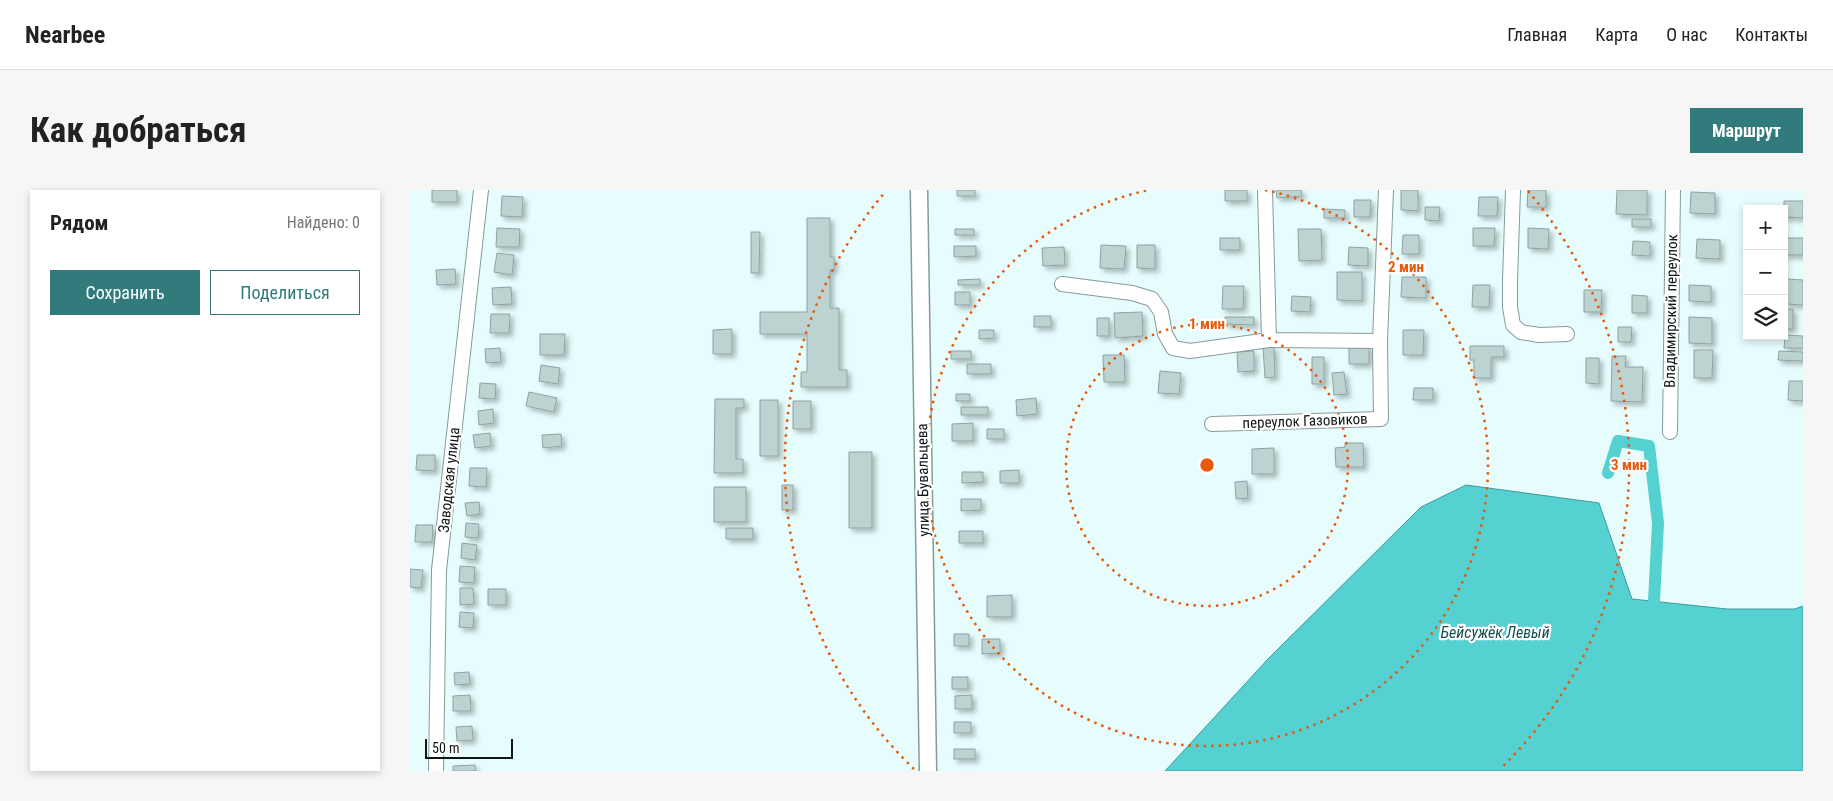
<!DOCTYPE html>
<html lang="ru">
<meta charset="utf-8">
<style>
:root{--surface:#fff;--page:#f6f6f6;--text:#222;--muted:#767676;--line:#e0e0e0;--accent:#327b7c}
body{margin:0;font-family:"Roboto Condensed",sans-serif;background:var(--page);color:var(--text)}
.controls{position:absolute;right:15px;top:15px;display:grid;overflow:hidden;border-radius:0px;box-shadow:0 2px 8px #0003}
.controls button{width:45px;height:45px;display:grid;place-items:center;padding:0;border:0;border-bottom:1px solid var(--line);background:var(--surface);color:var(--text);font:25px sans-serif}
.scale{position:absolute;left:15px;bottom:12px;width:88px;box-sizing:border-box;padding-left:5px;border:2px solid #0f1616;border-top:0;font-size:14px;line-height:18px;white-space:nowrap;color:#0f1616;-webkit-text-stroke:4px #fff;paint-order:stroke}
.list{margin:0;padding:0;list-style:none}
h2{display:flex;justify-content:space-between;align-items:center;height:65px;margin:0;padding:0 20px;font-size:21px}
h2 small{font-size:16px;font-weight:400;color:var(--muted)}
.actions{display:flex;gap:10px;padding:15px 20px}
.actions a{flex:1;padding:11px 0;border:1px solid var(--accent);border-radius:0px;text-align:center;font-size:18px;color:var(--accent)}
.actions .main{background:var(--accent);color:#fff}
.icon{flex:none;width:28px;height:28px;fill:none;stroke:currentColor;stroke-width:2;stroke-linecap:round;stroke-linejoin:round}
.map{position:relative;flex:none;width:1393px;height:581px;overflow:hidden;border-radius:0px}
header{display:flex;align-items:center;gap:30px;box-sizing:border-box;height:70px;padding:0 25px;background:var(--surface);border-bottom:1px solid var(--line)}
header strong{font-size:24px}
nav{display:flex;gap:28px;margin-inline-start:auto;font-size:18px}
.intro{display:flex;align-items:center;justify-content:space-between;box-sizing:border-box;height:120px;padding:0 30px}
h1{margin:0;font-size:35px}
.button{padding:12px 22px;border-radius:0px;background:var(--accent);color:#fff;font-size:18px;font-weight:700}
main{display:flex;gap:30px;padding:0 30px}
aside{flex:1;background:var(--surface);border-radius:0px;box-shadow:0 2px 8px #0003}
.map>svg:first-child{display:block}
.water{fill:#55d1d1;stroke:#409999}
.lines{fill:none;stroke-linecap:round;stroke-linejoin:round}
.canal{stroke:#55d1d1;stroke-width:12}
.building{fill:#bdd3d2;stroke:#8ea2a2;filter:url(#shadow)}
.minor-casing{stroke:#869a9a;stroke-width:16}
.tertiary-casing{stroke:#869a9a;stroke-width:19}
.minor{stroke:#fff;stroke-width:14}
.tertiary{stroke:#fff;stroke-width:16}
.ring{fill:none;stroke:#e8590c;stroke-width:2.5;stroke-dasharray:2.5 5}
.labels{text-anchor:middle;stroke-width:4.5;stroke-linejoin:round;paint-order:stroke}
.street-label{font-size:15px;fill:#0f1616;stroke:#fff}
.water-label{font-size:16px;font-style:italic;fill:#184e4f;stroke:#fff}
.centre{fill:#e8590c;stroke:#fff;stroke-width:2.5}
.ring-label{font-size:15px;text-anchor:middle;font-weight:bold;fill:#e8590c;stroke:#fff;stroke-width:4.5;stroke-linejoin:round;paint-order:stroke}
</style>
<header>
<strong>Nearbee</strong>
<nav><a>Главная</a><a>Карта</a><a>О нас</a><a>Контакты</a></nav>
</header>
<div class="intro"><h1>Как добраться</h1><a class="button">Маршрут</a></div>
<main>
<aside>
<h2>Рядом<small>Найдено: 0</small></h2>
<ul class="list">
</ul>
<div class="actions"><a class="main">Сохранить</a><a>Поделиться</a></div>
</aside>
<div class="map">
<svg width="1393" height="581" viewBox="0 0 1393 581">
<defs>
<filter id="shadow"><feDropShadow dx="3.5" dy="3.5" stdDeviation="2.5" flood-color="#0004"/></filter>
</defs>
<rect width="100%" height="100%" fill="#e7fdfd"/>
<path class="water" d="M1056,295L1189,313L1222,409L1317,419H1385L1393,416V581H755L858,469L1011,317Z"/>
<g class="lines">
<path class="canal" d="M1198,283L1208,251L1239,256L1248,333L1244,411"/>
</g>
<path class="building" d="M22,0H47V12H22Z
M547,0H565V6H547Z
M815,0H837V11H815Z
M866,0H891L892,6L867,8Z
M991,0H1008V21L991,20Z
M1118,0H1136V17H1117Z
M1207,0H1237V25L1206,24Z
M1281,2L1305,3V24L1280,23Z
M92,6L113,7L112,27L91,26Z
M1069,7H1088L1087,26H1068Z
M944,10H961L960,27H944Z
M1374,11H1393V28L1374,27Z
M1015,17H1030L1029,31L1015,30Z
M914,19L935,20V28H914Z
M397,28H420V67H424V80H420V118H429V180H437V197H391V182H397V144H350V122H397Z
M1222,29H1241V37H1222Z
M87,38L110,39L109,57H86Z
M1063,38H1085L1084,56H1063Z
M1118,38L1139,39L1138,59L1118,58Z
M545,39H564V45H545Z
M888,39H911L912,70L889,71Z
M341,42H350L349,83H341Z
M993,45H1009V64H992Z
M810,48H830V60H810Z
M1374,48H1393V65H1374Z
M1287,49L1310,50V69L1286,68Z
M1223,51L1240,52V66L1222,65Z
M691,55L716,56L714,79L690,78Z
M727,55H745V79L727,78Z
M544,56H566V66L544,67Z
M654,57L655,75L633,76L632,58Z
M939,57L958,58V76L938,75Z
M87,63L104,65L102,85L84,82Z
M45,79L46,94L27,95L26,80Z
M927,82H952V111L927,110Z
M992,87H1016V108L991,107Z
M570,89V95H548V90Z
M1376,89L1393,90V115L1376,114Z
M1063,95H1080L1079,117H1062Z
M1279,95L1301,96V112L1279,111Z
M813,96H834L833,119H812Z
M101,97L102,114L83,115L82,98Z
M1174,100H1192L1191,122H1174Z
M545,102H560V115H545Z
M1222,105L1237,106V123H1222Z
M882,106L901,107L900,122L881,121Z
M1374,119H1383V139H1374Z
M732,122L733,146L705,148L704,123Z
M81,124H100L99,143H80Z
M624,126H641V137H624Z
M815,127H844V135L815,134Z
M1279,127L1302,128V154L1279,153Z
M687,128H699V146H687Z
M1208,137H1222L1221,152H1208Z
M322,139V164H303V140Z
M569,140H584V148L569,149Z
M993,140H1014L1013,165H993Z
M130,144H155L154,165H130Z
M1375,145L1393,146V158H1374Z
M939,155H959V174H939Z
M1060,156H1094V167H1081V188H1064V170H1060Z
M853,157H864L865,187L855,188Z
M90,158L91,172L76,173L75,159Z
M1284,160H1303L1302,188H1284Z
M541,161H561V169H541Z
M844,161V181L828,182L827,162Z
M1369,161L1393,162V171L1368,170Z
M693,165H714L715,192H694Z
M1202,166H1216L1215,177H1233L1232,212L1201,211Z
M902,167H914V194H902Z
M1176,168H1189V194L1176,193Z
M557,174H581V184H557Z
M131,175L150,178L148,194L129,191Z
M750,181L771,183L769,204L748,203Z
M934,182L937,204L924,205L922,183Z
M1379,191H1393V211L1378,210Z
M70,193L86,194L85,209L69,208Z
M1004,198H1023V210H1003Z
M119,202L147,208L144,222L116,216Z
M546,204H560V211H546Z
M626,208L627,224L607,226L606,210Z
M305,209H334V218H326V269H333V283H304Z
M350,210H368V266H350Z
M383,211H401V239H383Z
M551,217H578V225H551Z
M83,219L84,233L69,235L68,221Z
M563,233V251H542V234Z
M577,239H594V249H577Z
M80,243L81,256L65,258L63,245Z
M151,244L152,256L133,258L132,245Z
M935,253H953L954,277H926L925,258L935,257Z
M864,258V284H842V259Z
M439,262H462V338H439Z
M7,265H25V281L6,280Z
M60,278H77L76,297L59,296Z
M609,280V293H590V281Z
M552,282H573V292L552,293Z
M837,291L838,308L826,309L825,292Z
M372,295H383V320H372Z
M304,297H336V332H304Z
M551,309H571V320L551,321Z
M69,312L70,324L57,326L55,313Z
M56,333L69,334L68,348L55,347Z
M6,335H23L22,352H5Z
M316,338H343V349H316Z
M549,341H573V353H549Z
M52,353L67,355L65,370L51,368Z
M50,376L65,377L64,393L49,392Z
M0,379L13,380L11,398L0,397Z
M50,398H63L64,414L50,415Z
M78,399H96V415H78Z
M602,405V427H577V406Z
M50,422L64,423L63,438L49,437Z
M544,444H559V456H544Z
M572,449H590V463L572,464Z
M59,482L60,494L45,495L44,483Z
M542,487H558V499H542Z
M60,505L61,521H43V506Z
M562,505V519H545V506Z
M544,532H561V543H544Z
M62,536L63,550L47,551L46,537Z
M544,559H565V569H544Z
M65,575L66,581H43V576Z"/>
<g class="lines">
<g class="minor-casing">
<path id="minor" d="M855,0L859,150
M1103,0L1100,91V117L1103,135L1111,142L1129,145L1157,144
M652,94L722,103L742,109L751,122L755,144L763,158L780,161L859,150L970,151
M802,234L971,229L970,151L976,0
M1260,242L1263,0
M26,581L29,380L71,0"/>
</g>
<g class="tertiary-casing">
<path id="tertiary" d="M509,0L518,581"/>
</g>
<use href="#minor" class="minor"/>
<use href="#tertiary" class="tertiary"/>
</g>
<g class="ring">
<circle cx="797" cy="275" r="141"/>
<path d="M855 0A281 281 0 1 1 739 0"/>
<path d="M504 579A422 422 0 0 1 476 1M1118 1A422 422 0 0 1 1090 579"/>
</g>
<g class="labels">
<g class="street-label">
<text transform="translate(1261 121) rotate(-89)" y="5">Владимирский переулок</text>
<text transform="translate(895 231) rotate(-2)" y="5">переулок Газовиков</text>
<text transform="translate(39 290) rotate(-84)" y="5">Заводская улица</text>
<text transform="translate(513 290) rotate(-91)" y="5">улица Бувальцева</text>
</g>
<g class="water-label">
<text x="1085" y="448">Бейсужёк Левый</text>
</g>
</g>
<circle cx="797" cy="275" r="8" class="centre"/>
<g class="ring-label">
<text x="996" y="82">2 мин</text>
<text x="797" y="139">1 мин</text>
<text x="1219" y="280">3 мин</text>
</g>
</svg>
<div class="controls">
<button>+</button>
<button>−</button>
<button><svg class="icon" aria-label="layers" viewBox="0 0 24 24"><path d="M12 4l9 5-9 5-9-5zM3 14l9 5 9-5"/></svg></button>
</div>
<div class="scale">50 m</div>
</div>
</main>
